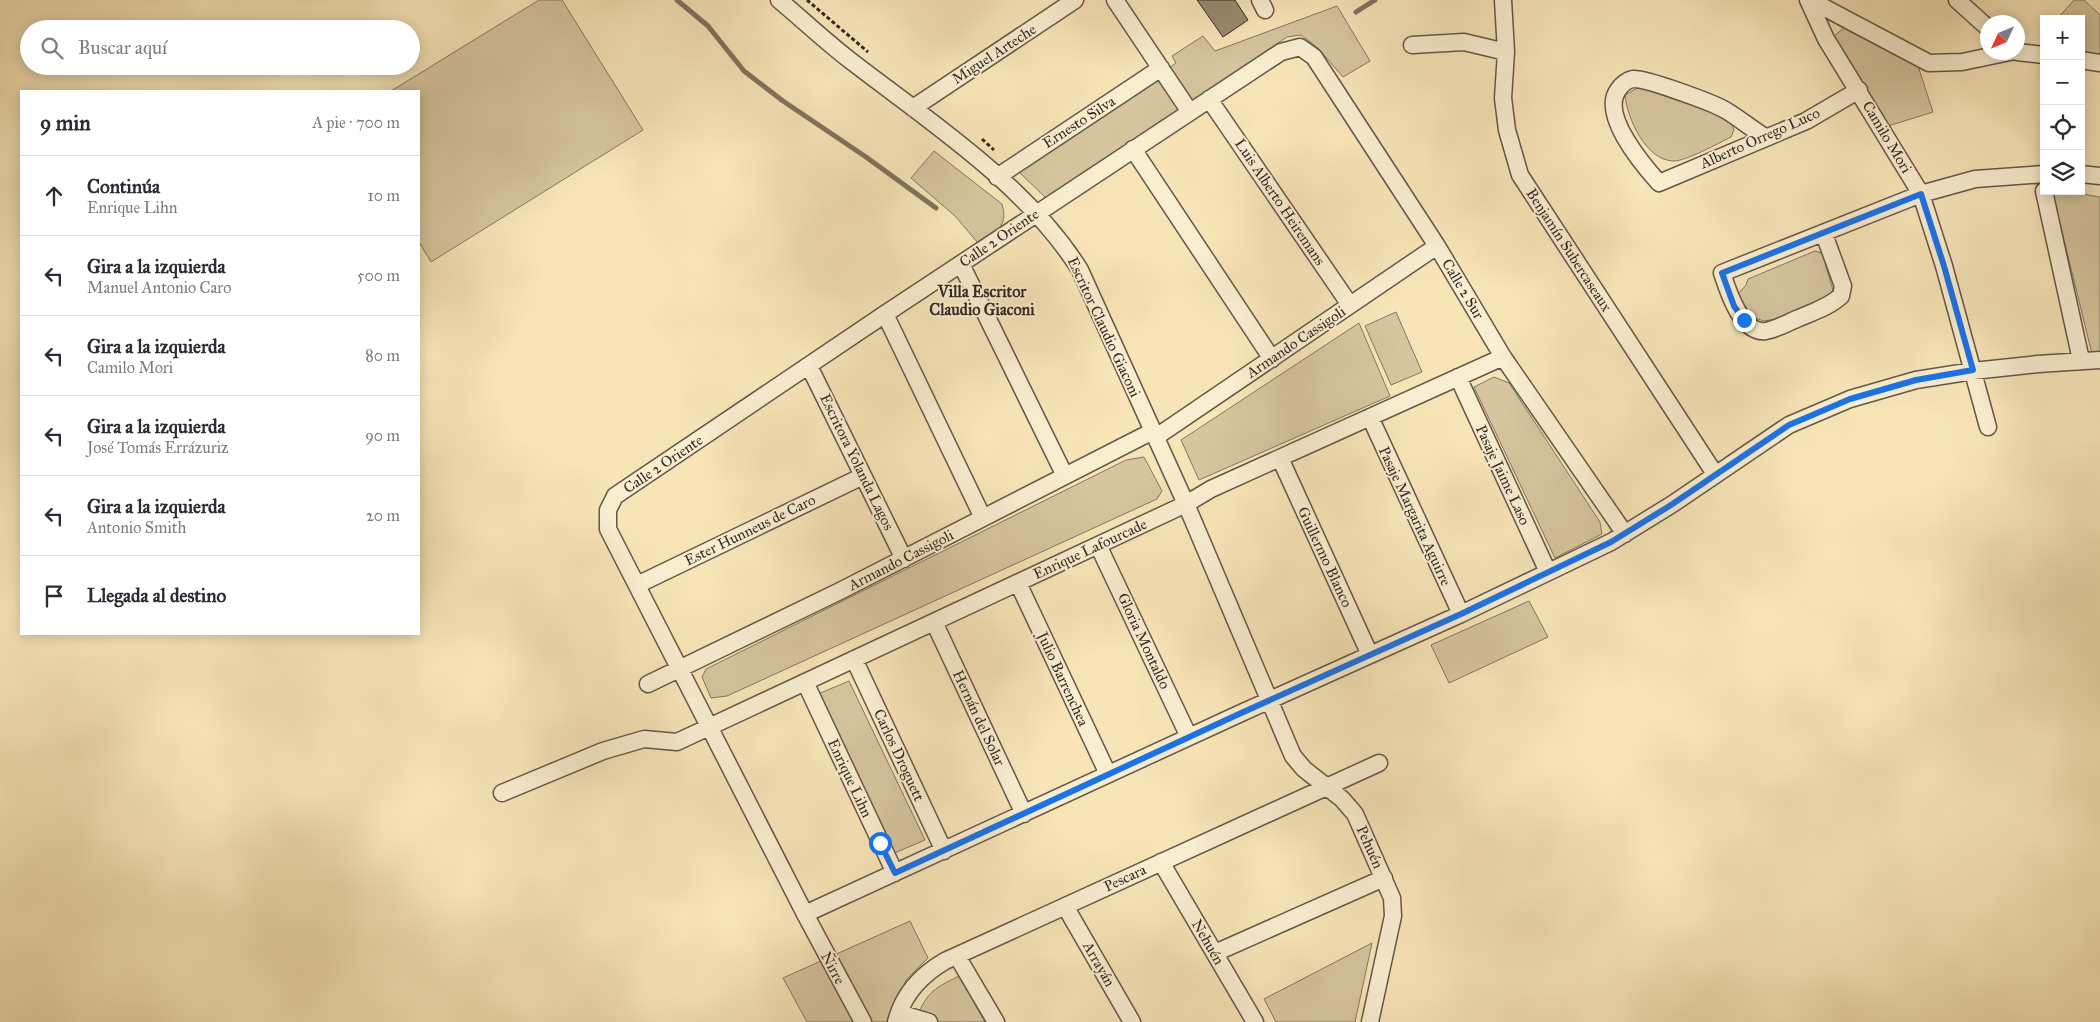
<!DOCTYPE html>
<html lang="es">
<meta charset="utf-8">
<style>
:root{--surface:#fff;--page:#f2f2f3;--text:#2b2b33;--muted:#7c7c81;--line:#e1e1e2}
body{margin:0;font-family:"IM FELL Great Primer",serif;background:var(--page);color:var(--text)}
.controls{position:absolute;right:15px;top:15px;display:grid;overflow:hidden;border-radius:0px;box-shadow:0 2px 12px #0003}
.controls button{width:45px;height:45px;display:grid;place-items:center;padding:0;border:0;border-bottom:1px solid var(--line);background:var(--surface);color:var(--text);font:25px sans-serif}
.compass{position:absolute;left:1980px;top:15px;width:45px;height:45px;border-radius:50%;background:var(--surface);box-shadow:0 2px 12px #0003;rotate:226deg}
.stop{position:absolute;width:15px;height:15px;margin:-11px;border:4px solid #1a73e8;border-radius:50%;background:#fff}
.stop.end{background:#1a73e8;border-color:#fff;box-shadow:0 1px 5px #0008}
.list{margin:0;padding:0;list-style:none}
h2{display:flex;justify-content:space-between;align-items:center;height:65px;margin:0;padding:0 20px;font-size:21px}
h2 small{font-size:16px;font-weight:400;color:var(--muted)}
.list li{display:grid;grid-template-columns:32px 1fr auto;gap:15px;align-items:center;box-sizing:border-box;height:80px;padding:0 20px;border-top:1px solid var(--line)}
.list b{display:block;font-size:19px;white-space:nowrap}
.list p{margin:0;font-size:16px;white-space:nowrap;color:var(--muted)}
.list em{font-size:16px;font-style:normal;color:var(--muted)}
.icon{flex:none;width:28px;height:28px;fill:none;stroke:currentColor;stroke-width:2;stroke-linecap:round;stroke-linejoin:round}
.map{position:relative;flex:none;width:2100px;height:1022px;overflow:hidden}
.search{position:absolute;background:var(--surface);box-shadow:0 2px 12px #0003;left:20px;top:20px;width:400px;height:55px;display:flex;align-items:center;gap:12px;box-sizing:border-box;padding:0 18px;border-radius:28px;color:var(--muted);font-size:19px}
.panel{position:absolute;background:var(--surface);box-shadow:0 2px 12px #0003;left:20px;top:90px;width:400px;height:545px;border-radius:0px}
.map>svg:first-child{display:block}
.green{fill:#d6c59e;stroke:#847660}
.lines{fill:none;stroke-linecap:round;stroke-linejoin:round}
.stream{stroke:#80735d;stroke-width:5}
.building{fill:#998a70;stroke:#332821}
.minor-casing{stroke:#645747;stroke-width:19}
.path{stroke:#332821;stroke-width:3;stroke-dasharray:4 2.5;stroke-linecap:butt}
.minor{stroke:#faeed1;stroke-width:16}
.route{stroke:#1a73e8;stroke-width:6}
.labels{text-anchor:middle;stroke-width:4;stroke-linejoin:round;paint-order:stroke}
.street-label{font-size:15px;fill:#332821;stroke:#faeed1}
.neighbourhood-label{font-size:16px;font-weight:bold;fill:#332821;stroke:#faeed1}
</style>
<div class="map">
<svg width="2100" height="1022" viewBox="0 0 2100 1022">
<rect width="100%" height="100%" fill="#f7e5b8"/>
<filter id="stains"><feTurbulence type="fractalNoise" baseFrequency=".004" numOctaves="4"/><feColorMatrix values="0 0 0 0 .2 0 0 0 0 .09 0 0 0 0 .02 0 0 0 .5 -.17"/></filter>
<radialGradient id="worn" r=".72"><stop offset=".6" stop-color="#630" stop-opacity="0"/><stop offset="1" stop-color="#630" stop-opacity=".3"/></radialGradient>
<path class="green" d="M539,0H562L643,130L431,262L419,242V91H391Z
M2074,0H2084L2100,15V54L2081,52V19H2057Z
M1337,6L1370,61L1343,77L1318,48L1301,35L1287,37L1046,198L1019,172L1176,63L1172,56L1203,36L1215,51Z
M1844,28L1918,66L1933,112L1888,126L1836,43L1834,36Z
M1639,87L1730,119L1734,130L1731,137C1719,143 1686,161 1674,161C1646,161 1627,118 1625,95Z
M934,151L1002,204C1009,228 995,231 978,243L955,216L911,178Z
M2052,191H2065L2100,197V354H2092Z
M1815,251L1822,253L1833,290L1827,299L1776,319L1764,321L1752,317L1738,294L1746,285L1748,279Z
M1396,312L1422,372L1391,385L1365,326Z
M1359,323L1390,396L1199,480L1181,440Z
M1494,377L1509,383L1600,522L1602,534L1555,558L1474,387Z
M1144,457L1162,491L1157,499L727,696L711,698L702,677L706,669L1126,460Z
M1529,601L1548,637L1449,683L1431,645Z
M849,681L925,840L892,854L818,694Z
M910,921L928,958L906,980L890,1022H807L783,978Z
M1372,943L1355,1022H1276L1264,999Z
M959,976L985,1022H914C927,994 930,990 959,976Z"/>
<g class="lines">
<path class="stream" d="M677,0L708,26L744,71L783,101L866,157L936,208
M1356,12L1375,0"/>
</g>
<path class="building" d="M1197,0H1235L1248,20L1223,37Z"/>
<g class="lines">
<g class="minor-casing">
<path id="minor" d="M779,0C803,20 826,42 851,61C930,122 1027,185 1080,270L1186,504L1293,756L1304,769L1342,799L1355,814L1392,898L1393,916L1370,1022
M1115,0L1190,112
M1260,0L1265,10
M1503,0L1506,52L1503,98L1507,130L1520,175L1715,474
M1808,0L1826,39L1921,194L1944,266L1988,427
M1810,0L1929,63L1962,62L2010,52
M1957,0L1988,28
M1412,45L1464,42L1506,52
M2017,52L2044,55
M2081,60L2100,63
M1209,99L1350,305
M913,108L1075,0
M1765,137C1752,129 1740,119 1727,111C1714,103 1646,78 1633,79C1627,80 1621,85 1618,90C1600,115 1643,165 1659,183L1806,121L1859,90
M1133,149L1272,359
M2081,174L2100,176
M997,177L1161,68
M2044,191L2081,360
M1824,234L1843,286L1841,296C1829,307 1813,312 1799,318C1789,322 1777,329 1766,331C1741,334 1728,291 1722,273L1921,194L1975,179L2044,174
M961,264L1065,476
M885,314L983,518
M809,366L904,559
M1458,377L1548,572
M1370,417L1461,614
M1156,437L1437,246
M1280,458L1370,655
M1098,545L1189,737
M1018,583L1108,774
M637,585L863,476
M934,622L1024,814
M854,659L944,851
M805,682L895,873
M648,684L840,591L1153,431
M502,793L603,751L644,739L677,742L1186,504L1211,489L1503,357
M1161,862L1255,1022
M1065,906L1132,1022
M805,914L1239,714L1461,614L1611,542L1671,505L1789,425L1850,399L1916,380L1973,371L2038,364L2100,360
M1215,953L1384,878
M957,956L996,1022
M899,1013L929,1022
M863,1022L805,914L608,529V510L615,496L885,314L1281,52L1300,47L1314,57L1437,246L1503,357L1625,534
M896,1022C903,994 921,975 945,961L1379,763"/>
</g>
<path class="path" d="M807,0L868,52
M982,139L994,150"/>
<use href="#minor" class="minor"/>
</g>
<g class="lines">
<path class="route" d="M880,843L895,873L1239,714L1461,614L1611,542L1671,505L1789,425L1850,399L1916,380L1973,370L1944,266L1921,194L1722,273L1734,306L1744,320"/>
</g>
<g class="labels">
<g class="street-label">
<text transform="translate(994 54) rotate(-33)" y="5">Miguel Arteche</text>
<text transform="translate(1079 122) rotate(-33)" y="5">Ernesto Silva</text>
<text transform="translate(1887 137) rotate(59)" y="5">Camilo Mori</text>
<text transform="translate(1760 138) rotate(-24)" y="5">Alberto Orrego Luco</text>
<text transform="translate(1280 202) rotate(56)" y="5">Luis Alberto Heiremans</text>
<text transform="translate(999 238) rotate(-34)" y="5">Calle 2 Oriente</text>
<text transform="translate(1569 250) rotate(57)" y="5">Benjamín Subercaseaux</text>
<text transform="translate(1463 289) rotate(59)" y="5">Calle 2 Sur</text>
<text transform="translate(1104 327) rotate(65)" y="5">Escritor Claudio Giaconi</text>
<text transform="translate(1296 342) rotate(-34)" y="5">Armando Cassigoli</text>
<text transform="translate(857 462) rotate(64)" y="5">Escritora Yolanda Lagos</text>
<text transform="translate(663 464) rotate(-34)" y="5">Calle 2 Oriente</text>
<text transform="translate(1503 475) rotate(65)" y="5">Pasaje Jaime Laso</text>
<text transform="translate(1415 516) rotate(65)" y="5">Pasaje Margarita Aguirre</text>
<text transform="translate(750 530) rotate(-26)" y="5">Ester Hunneus de Caro</text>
<text transform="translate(1090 549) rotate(-25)" y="5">Enrique Lafourcade</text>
<text transform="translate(1325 557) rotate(65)" y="5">Guillermo Blanco</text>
<text transform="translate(901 560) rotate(-27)" y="5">Armando Cassigoli</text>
<text transform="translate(1144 641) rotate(65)" y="5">Gloria Montaldo</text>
<text transform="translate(1063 679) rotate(65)" y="5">Julio Barrenchea</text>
<text transform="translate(979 718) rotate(65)" y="5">Hernán del Solar</text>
<text transform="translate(899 755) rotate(65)" y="5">Carlos Droguett</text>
<text transform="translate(850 778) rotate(65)" y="5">Enrique Lihn</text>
<text transform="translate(1370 847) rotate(66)" y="5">Pehuén</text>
<text transform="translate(1125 878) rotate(-25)" y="5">Pescara</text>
<text transform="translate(1208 942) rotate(60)" y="5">Nehuén</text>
<text transform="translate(1099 964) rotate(60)" y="5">Arrayán</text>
<text transform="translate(833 968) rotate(62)" y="5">Ñirre</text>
</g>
<g class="neighbourhood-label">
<text x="982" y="297">Villa Escritor<tspan x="982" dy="18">Claudio Giaconi</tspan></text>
</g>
</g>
<rect width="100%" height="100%" filter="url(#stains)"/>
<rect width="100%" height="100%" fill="url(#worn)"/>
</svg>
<div class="controls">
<button>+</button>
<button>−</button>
<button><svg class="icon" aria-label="locate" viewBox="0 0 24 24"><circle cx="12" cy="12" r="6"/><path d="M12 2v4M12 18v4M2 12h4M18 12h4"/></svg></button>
<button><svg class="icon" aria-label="layers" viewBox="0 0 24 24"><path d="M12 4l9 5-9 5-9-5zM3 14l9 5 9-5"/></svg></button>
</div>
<svg class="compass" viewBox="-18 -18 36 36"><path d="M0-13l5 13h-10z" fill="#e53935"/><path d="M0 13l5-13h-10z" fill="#7c7c81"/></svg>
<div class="stop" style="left:880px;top:843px"></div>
<div class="stop end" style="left:1744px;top:320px"></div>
<div class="search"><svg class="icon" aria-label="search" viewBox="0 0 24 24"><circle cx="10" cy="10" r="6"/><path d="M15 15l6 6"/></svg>Buscar aquí</div>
<section class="panel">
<h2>9 min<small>A pie · 700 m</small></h2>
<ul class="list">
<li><svg class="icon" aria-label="ahead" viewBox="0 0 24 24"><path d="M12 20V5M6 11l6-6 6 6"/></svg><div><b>Continúa</b><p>Enrique Lihn</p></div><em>10 m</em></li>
<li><svg class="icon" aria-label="left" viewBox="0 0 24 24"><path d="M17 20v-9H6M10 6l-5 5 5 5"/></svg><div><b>Gira a la izquierda</b><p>Manuel Antonio Caro</p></div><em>500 m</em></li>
<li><svg class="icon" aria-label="left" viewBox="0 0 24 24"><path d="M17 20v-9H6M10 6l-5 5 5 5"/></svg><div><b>Gira a la izquierda</b><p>Camilo Mori</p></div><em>80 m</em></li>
<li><svg class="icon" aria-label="left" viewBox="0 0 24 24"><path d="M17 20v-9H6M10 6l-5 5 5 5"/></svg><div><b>Gira a la izquierda</b><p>José Tomás Errázuriz</p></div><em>90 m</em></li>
<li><svg class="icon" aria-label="left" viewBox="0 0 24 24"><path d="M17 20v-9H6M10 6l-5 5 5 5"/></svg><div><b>Gira a la izquierda</b><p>Antonio Smith</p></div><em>20 m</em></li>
<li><svg class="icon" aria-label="arrive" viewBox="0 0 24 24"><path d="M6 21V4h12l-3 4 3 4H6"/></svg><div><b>Llegada al destino</b></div></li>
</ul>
</section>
</div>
